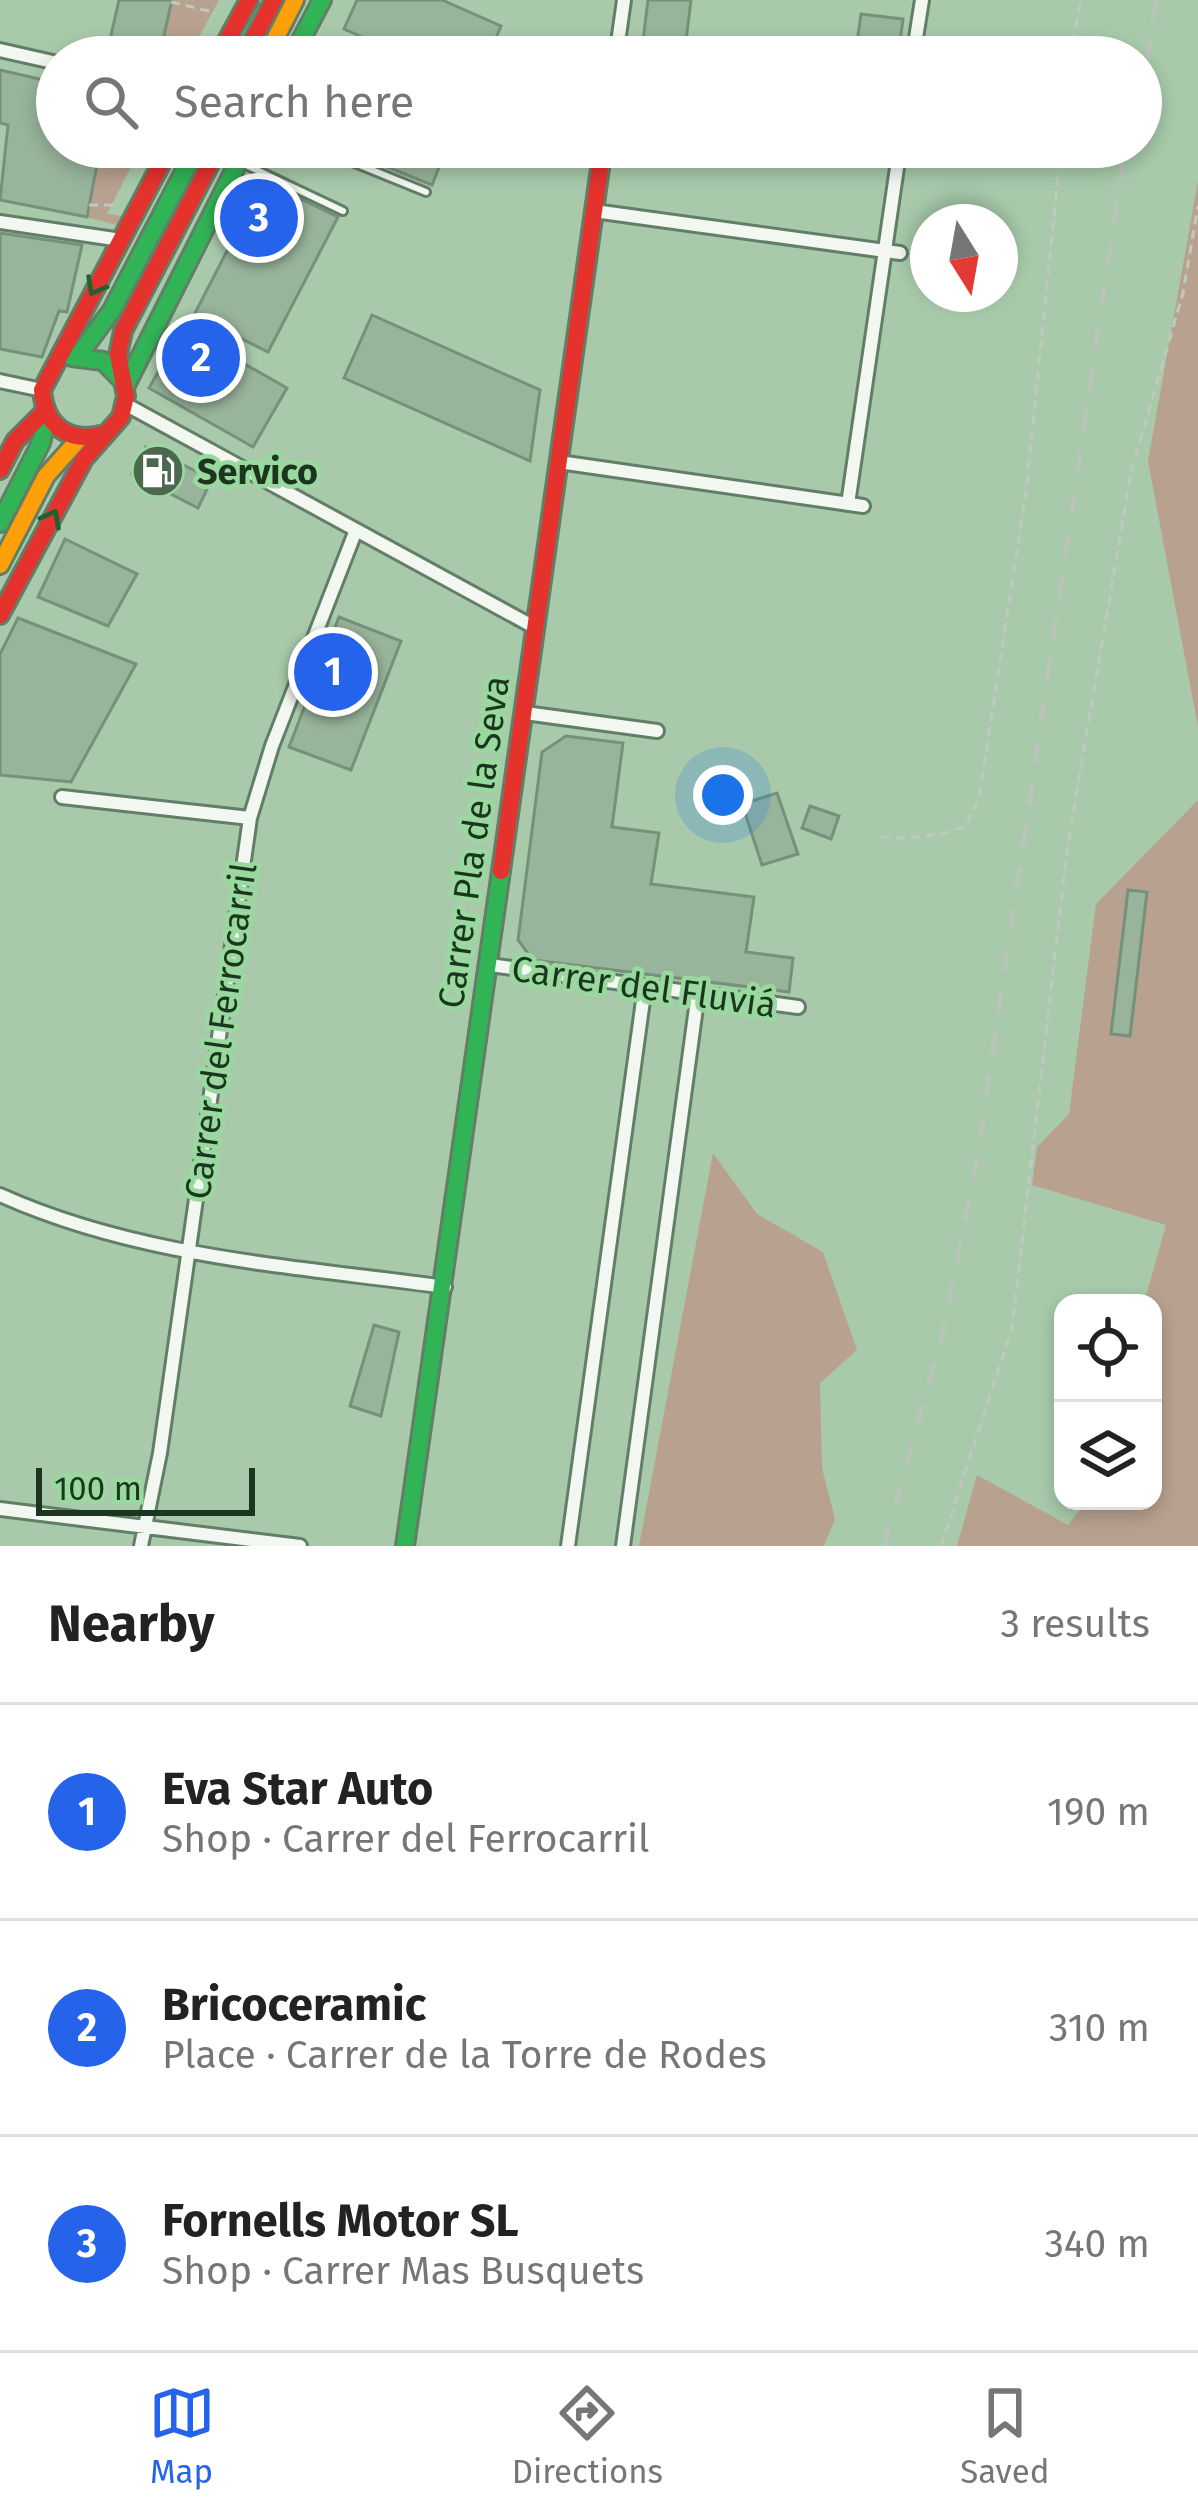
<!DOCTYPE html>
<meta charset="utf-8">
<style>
:root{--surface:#fff;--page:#f2f2f2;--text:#222;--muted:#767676;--line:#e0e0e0;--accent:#2563eb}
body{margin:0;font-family:"Fira Sans",sans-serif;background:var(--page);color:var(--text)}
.controls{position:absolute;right:36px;bottom:36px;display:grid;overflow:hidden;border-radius:24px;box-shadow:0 6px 18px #0003}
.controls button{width:108px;height:108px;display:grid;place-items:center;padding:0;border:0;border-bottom:3px solid var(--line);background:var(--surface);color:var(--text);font:60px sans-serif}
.compass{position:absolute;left:910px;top:204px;width:108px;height:108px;border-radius:50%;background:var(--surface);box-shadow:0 6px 18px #0003;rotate:169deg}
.scale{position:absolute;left:36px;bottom:30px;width:219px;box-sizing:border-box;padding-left:12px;border:6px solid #1b351f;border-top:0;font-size:33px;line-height:42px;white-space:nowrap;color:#1b351f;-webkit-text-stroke:9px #99d9a0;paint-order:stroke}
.you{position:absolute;left:723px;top:795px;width:42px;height:42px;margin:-30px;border:9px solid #fff;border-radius:50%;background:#1a73e8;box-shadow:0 0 0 18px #1a73e833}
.badge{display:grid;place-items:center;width:78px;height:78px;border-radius:50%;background:var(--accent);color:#fff;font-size:39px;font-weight:700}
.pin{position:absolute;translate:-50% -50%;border:6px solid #fff;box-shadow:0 3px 12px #0006}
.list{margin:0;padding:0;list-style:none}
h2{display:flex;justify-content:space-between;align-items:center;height:156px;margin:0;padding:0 48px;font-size:51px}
h2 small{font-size:39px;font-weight:400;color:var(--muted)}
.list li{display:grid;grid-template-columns:78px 1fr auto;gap:36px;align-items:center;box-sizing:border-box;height:216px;padding:0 48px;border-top:3px solid var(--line)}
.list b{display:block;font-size:45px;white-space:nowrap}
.list p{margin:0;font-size:39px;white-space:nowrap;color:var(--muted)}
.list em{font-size:39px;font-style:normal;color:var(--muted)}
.icon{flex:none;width:66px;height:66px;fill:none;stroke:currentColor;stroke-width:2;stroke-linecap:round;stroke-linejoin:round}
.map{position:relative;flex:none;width:1198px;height:1546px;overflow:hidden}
.search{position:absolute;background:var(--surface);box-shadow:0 6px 18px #0003;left:36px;right:36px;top:36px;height:132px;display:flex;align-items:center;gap:30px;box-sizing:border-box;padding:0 42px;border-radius:66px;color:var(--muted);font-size:45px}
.sheet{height:804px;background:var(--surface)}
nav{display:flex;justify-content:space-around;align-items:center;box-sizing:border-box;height:168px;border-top:3px solid var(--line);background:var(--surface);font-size:33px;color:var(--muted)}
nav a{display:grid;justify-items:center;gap:6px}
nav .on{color:var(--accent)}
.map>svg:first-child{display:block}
.green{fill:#b8a18f}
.building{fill:#98b49b;stroke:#769179;stroke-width:3}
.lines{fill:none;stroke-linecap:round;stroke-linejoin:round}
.lane-casing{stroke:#637e67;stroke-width:12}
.street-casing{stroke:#637e67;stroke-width:18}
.fast-casing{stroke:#637e67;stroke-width:22}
.slow-casing{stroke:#637e67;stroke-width:22}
.jam-casing{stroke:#637e67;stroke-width:22}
.path{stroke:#bfc9c0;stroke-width:3;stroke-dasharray:9 6;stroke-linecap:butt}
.lane{stroke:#f2f7f2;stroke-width:6}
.street{stroke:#f2f7f2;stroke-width:12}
.fast{stroke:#30b455;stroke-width:16}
.slow{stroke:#ff9f0a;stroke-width:16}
.jam{stroke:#e5322d;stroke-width:16}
.rail{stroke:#bbc4bb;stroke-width:4.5;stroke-dasharray:21 21;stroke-linecap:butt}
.oneway{stroke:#226132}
.labels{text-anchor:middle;stroke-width:9;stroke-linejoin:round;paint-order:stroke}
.poi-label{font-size:36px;font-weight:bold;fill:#1b351f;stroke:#99d9a0;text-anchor:start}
.street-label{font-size:36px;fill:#1b351f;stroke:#99d9a0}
</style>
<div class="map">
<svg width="1198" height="1546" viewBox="0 0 1198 1546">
<rect width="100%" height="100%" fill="#a8caab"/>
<path class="green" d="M172,0H219L188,57H159Z
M99,147H141L107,214L122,216L117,225L87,217Z
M1198,181V727L1148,461Z
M1198,800V1546H957L977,1475L1068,1525L1087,1501H1153V1303H1144L1166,1225L1032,1185L1037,1147L1069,1114L1096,904Z
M713,1153L757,1214L823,1252L857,1350L820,1383L822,1468L835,1519L824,1546H639Z"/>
<path class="building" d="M119,0H172L159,57L107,53Z
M357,0H442L501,26L488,57H429L389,39L385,47L344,29Z
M648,0H691L684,57H641Z
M861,14L903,19L898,57H855Z
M0,70L57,83V147L99,154L87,217L0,200L8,125L0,123Z
M337,147H447L432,185Z
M263,181L338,217L268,352L194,315Z
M0,233L82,245L67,312L59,311L42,357L0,349Z
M372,315L540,390L530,461L344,378Z
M183,329L287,388L253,447L149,388Z
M146,447L212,479L198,508L132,474Z
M65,539L137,574L108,626L38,597Z
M339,617L401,641L351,770L289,747Z
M18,618L136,664L71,782L0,775V654Z
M566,736L623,743L612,827L659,833L651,884L754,897L746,952L793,958L789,992L533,960L518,940L542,752Z
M777,793L798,854L762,865L742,804Z
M810,806L839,816L831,839L802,828Z
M1128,890L1147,892L1130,1036L1111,1034Z
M374,1325L399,1332L381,1416L350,1406Z"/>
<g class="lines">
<g class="lane-casing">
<path id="lane" d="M315,147L426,192
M244,164L343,211"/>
</g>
<g class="street-casing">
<path id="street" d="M0,50L57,63
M616,57L624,0
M913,57L922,0
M594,211L900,253
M0,222L121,240
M0,381L42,390
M125,404L536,628
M559,462L863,506
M848,504L900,147
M525,713L657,731
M62,797L250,818
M490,965L798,1007
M0,1195C140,1258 294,1266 445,1287
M0,1509L300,1546
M141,1546L160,1453L250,818L272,746L356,530
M568,1546L645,986
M623,1546L698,993"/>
</g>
<g class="fast-casing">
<path id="fast" d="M292,57L322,0
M78,356L112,310L197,147
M72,357L103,361L121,379
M125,387L246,147
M0,523L41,443L47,418
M405,1546L501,871"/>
</g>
<g class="slow-casing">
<path id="slow" d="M266,57L295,0
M0,565L46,476L79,439"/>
</g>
<g class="jam-casing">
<path id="jam" d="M218,57L249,0
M244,57L274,0
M105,434C69,444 45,427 42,390L170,147
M0,470L15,441L44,412
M0,615L84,459L121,417L126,396L118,355L123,331L219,147
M501,871L603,147"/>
</g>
<path class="path" d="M171,2L217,13
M1070,57L1081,0
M99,157L136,167
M89,205H115
M881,837C913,839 936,837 966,826L979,798L1026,492L1061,147
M941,1546L1012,1328L1067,850L1131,472L1183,293L1198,206"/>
<use href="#lane" class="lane"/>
<use href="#street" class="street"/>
<use href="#fast" class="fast"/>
<use href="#slow" class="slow"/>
<use href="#jam" class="jam"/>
<path class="rail" d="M1141,103L1156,0
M884,1546L942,1336L977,1159L1125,147"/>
</g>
<defs><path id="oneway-chevron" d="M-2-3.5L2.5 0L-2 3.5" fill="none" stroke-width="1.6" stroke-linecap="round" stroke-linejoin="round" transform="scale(3)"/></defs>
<g class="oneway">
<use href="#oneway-chevron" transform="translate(95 287) rotate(119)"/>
<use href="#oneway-chevron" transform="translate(52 518) rotate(-62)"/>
</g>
<defs>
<g id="fuel-disc" transform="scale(2.7)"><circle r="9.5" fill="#4c6950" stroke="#99d9a0"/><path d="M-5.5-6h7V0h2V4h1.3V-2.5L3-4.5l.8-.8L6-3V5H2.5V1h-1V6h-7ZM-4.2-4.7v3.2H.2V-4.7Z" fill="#fff"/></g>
</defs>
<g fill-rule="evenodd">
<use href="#fuel-disc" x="158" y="471"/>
</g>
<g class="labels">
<g class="poi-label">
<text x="197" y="484">Servico</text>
</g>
<g class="street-label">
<text transform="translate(473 842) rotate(-82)" y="13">Carrer Pla de la Seva</text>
<text transform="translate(644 986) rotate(8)" y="13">Carrer del Fluviá</text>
<text transform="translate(220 1031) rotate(-82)" y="13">Carrer del Ferrocarril</text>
</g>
</g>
</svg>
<div class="controls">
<button><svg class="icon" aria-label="locate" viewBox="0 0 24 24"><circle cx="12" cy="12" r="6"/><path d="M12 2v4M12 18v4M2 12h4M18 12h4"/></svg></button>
<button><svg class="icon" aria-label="layers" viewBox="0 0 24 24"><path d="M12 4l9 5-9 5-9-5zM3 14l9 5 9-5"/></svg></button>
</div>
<svg class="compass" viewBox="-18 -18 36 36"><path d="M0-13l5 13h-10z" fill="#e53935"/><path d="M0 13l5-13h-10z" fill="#767676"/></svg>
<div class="scale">100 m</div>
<div class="you"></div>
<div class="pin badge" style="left:333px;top:672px">1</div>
<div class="pin badge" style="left:201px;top:358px">2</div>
<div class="pin badge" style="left:259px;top:218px">3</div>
<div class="search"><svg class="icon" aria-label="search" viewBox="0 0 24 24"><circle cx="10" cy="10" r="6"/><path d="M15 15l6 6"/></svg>Search here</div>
</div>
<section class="sheet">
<h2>Nearby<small>3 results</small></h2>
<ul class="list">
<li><span class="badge">1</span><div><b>Eva Star Auto</b><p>Shop · Carrer del Ferrocarril</p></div><em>190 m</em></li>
<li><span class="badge">2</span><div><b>Bricoceramic</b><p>Place · Carrer de la Torre de Rodes</p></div><em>310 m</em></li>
<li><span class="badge">3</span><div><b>Fornells Motor SL</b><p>Shop · Carrer Mas Busquets</p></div><em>340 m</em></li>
</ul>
</section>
<nav>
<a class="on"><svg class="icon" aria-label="map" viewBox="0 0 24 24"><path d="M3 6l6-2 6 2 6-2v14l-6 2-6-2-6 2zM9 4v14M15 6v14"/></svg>Map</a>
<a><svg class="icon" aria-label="directions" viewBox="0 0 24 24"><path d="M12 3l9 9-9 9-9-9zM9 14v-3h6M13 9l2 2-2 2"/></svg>Directions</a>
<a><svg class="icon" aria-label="saved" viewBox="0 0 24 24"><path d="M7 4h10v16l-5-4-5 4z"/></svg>Saved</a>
</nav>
